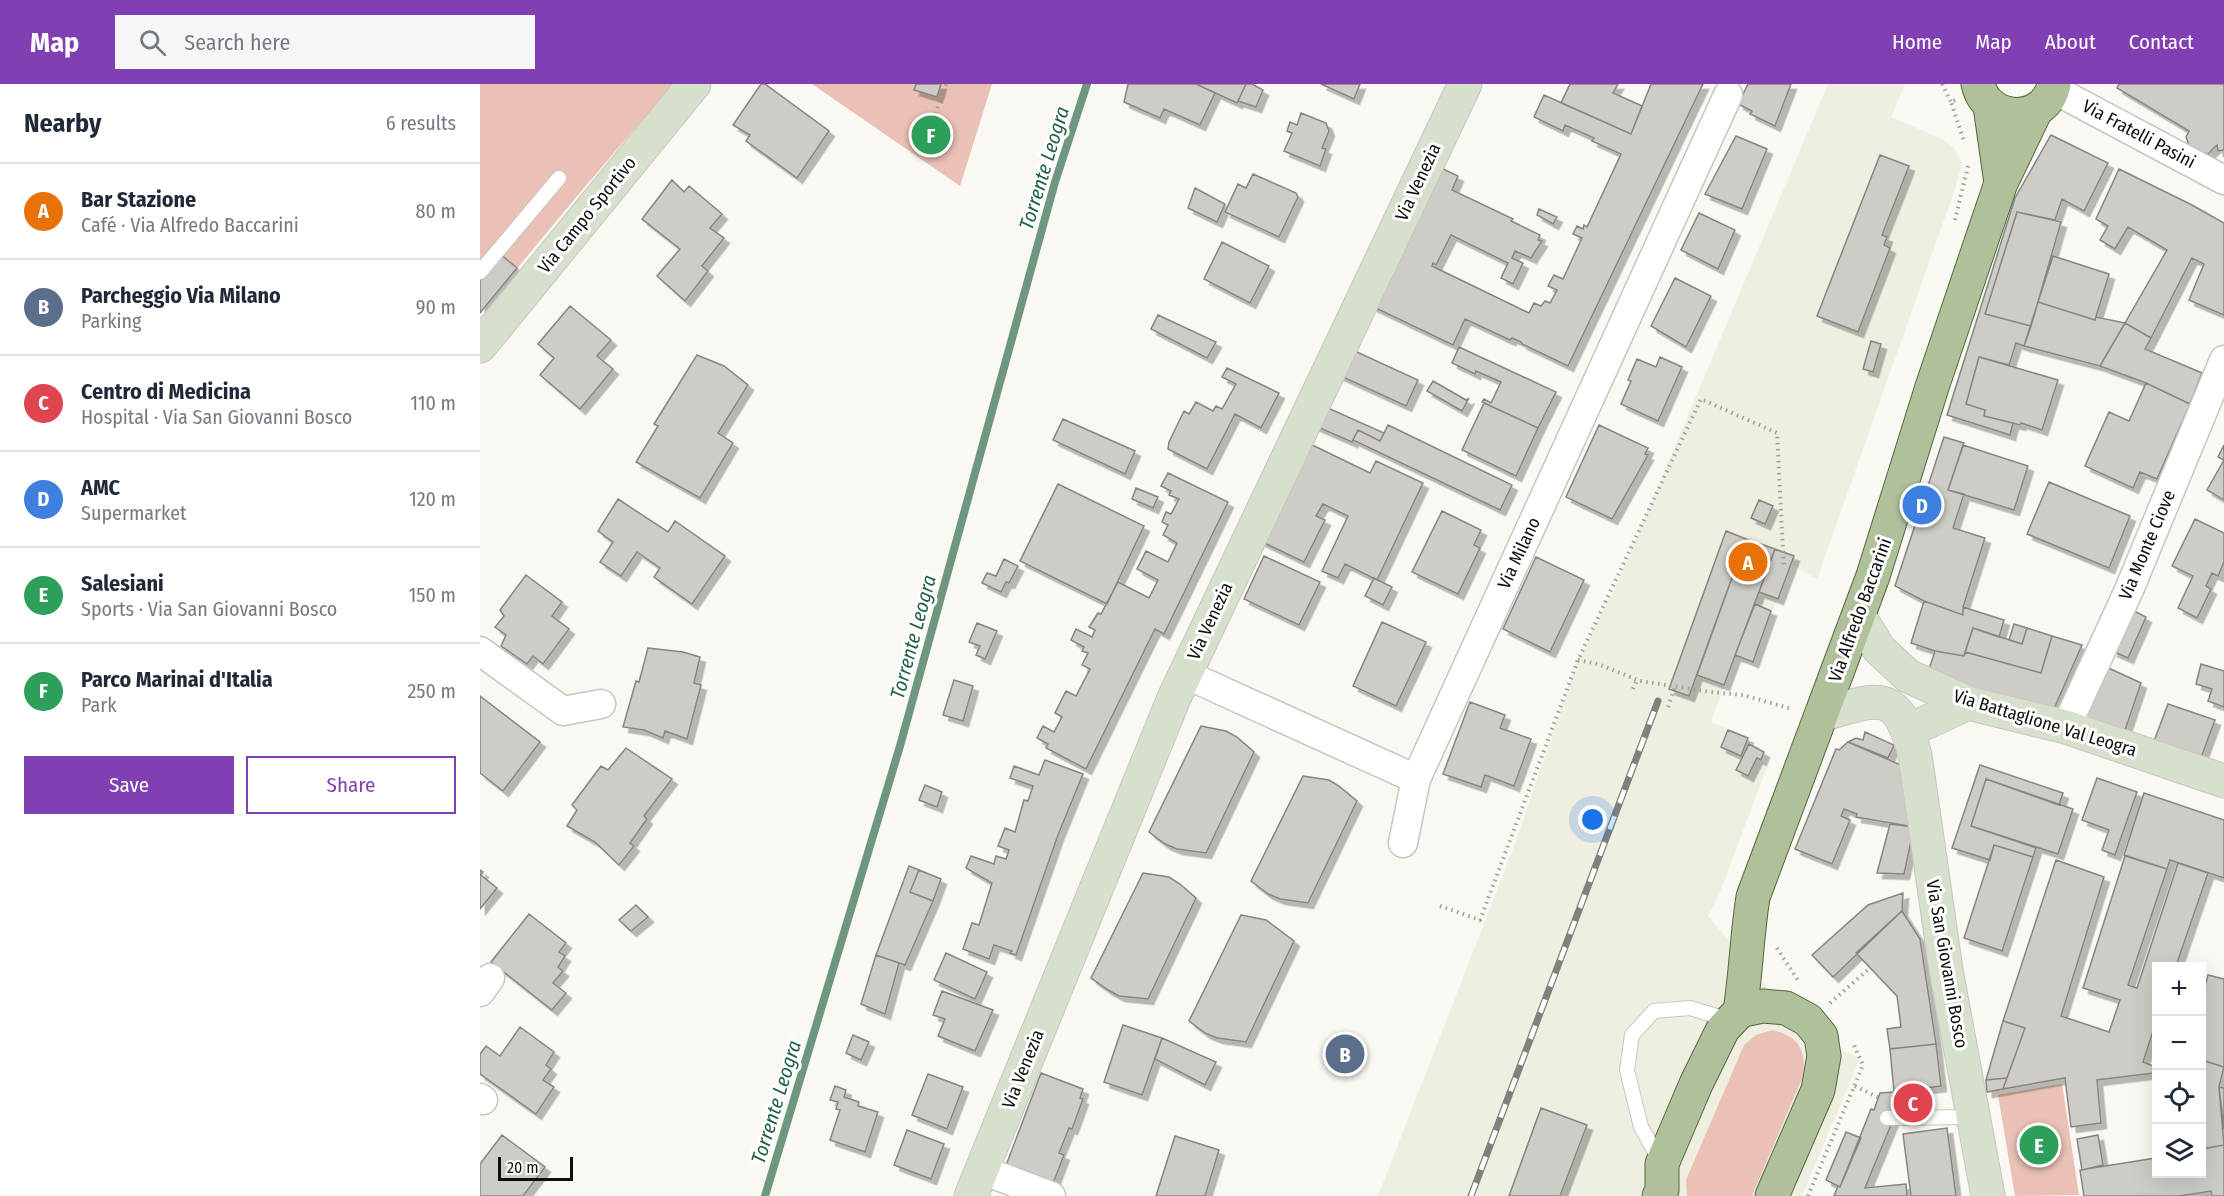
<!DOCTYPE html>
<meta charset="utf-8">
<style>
:root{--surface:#fff;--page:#f6f6f7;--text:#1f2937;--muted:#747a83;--line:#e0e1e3;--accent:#803fb3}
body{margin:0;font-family:"Fira Sans Condensed",sans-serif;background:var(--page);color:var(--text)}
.controls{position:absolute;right:18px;bottom:18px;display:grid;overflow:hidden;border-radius:0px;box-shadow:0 6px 24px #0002}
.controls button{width:54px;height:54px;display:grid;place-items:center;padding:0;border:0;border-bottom:2px solid var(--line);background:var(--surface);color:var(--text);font:30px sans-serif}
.scale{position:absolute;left:18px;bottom:15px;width:75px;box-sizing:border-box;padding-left:6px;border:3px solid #0e0e0c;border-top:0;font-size:16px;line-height:21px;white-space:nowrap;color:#0e0e0c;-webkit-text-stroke:4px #fff;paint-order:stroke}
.you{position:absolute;left:1113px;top:736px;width:21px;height:21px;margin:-15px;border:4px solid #fff;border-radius:50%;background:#1a73e8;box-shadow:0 0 0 9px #1a73e833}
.badge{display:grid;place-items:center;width:39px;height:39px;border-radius:50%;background:var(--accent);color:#fff;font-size:20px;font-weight:700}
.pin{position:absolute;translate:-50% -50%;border:3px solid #fff;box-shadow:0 2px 6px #0006}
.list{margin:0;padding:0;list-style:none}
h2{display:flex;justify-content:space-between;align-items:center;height:78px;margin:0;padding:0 24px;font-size:26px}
h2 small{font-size:20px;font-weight:400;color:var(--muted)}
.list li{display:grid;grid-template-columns:39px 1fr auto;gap:18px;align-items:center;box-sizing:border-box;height:96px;padding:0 24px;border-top:2px solid var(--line)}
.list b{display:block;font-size:22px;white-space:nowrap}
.list p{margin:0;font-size:20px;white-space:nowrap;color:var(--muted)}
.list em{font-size:20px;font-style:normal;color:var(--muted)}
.actions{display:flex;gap:12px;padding:18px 24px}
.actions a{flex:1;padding:14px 0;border:2px solid var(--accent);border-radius:0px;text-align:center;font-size:21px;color:var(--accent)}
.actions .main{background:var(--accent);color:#fff}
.icon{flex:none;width:33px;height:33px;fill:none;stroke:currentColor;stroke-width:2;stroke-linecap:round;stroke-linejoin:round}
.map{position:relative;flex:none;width:1744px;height:1112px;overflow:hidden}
header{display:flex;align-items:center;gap:36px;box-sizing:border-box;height:84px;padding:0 30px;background:var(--accent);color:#fff}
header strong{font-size:28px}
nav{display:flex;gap:33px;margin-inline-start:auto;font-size:21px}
.search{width:420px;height:54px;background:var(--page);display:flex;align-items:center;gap:15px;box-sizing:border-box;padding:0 21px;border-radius:0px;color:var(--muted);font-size:22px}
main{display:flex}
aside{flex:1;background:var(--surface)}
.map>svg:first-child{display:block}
.built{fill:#f0eee1}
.green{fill:#eac1b4}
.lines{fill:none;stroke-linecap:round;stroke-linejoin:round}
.stream{stroke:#6f9780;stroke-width:8}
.building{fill:#cfcbc7;stroke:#888581;stroke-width:1.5;filter:url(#shadow)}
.lane-casing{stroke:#c7c6c1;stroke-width:16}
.street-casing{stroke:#c7c6c1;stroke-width:31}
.secondary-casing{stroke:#c7c6c1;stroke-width:35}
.primary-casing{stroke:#54673d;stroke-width:35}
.path{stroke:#9f9e9a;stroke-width:4;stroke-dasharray:1.5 4.5;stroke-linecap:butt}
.lane{stroke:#fff;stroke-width:14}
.street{stroke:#fff;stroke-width:28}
.secondary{stroke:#d7e0cd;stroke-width:33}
.primary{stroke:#afc19b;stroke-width:33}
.rail-casing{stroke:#80807c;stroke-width:7}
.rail{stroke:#fff;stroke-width:4.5;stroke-dasharray:14;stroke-linecap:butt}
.labels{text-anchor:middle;stroke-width:6;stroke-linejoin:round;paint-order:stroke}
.street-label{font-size:18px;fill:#0e0e0c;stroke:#fff}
.water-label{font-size:20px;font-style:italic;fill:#1c5f40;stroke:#fff}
</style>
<header>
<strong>Map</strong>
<div class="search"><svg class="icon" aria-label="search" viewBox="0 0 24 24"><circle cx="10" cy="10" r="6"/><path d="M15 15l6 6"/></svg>Search here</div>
<nav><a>Home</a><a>Map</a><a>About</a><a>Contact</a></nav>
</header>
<main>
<aside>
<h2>Nearby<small>6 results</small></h2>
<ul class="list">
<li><span class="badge" style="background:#e8710a">A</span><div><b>Bar Stazione</b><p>Café · Via Alfredo Baccarini</p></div><em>80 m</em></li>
<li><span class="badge" style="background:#5c6f8a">B</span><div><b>Parcheggio Via Milano</b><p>Parking</p></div><em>90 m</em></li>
<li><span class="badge" style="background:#e0444e">C</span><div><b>Centro di Medicina</b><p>Hospital · Via San Giovanni Bosco</p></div><em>110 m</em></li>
<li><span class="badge" style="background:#3f7fe0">D</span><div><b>AMC</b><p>Supermarket</p></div><em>120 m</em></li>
<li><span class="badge" style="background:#2e9e5b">E</span><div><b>Salesiani</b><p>Sports · Via San Giovanni Bosco</p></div><em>150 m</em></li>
<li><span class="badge" style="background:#2e9e5b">F</span><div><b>Parco Marinai d'Italia</b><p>Park</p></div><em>250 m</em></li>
</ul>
<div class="actions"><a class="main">Save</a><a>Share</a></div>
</aside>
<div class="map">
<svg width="1744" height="1112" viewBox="0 0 1744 1112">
<defs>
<filter id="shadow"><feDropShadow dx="5.5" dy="5.5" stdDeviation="0" flood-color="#0004"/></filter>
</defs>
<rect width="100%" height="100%" fill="#f9f8f2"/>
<path class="built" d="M1348,0H1425L1411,33L1464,56L1475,65L1482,80L1475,105L1337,495L1311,480L1273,578L1255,572L1231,638L1268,654L1269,660L1284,668L1281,676L1287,683L1239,811L1228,832L1328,952L1380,974L1322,1112H898L1033,765L1098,576L1136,502Z"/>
<path class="green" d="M0,0H193L98,111L0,229Z
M332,0H512L480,102Z
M1292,946C1318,952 1327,966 1323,992L1272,1112H1207L1206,1096L1264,961L1276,951Z
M1582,1000L1599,1111L1535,1112L1518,1011Z"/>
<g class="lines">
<path class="stream" d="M285,1112L420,662L575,98L607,0"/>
</g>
<path class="building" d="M281,0H285L349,47L317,94L266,57L270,51L253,41Z
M436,0H461L457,13L434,6Z
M648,0H716L735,9L720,41L684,25L680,34L644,18Z
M716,0H766L757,19Z
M766,0H772L783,6L776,23L758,17Z
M841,0H880L874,15Z
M1090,0H1138L1133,9L1162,22L1151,50L1081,19Z
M1171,0H1223L1088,282L1042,260L1041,258L1032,254L1030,256L985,235L973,261L881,217L953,80L978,92L972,106L1033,135L1031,137L1060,151L1058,156L1062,157L1051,174L1035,167L1032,174L1043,179L1033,200L1021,194L1028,179L971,151L956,181L953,179L952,182L1049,229L1054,219L1061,222L1065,217L1070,219L1077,206L1068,202L1074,191L1083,195L1102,154L1093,150L1097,142L1103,145L1104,141L1107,143L1141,70L1112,57L1114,54L1085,41L1083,47L1054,33L1064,11L1151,50Z
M1268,0H1311L1295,42L1270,30L1272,27L1258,20Z
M1639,0H1744V66L1738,67L1737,61L1728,70L1720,69L1709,61L1706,53L1709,47L1637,4Z
M821,29L846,39L849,47L842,64L846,65L840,82L804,67L812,49L807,47L810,38L817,41Z
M1571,51L1628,79L1604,127L1582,115L1575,136L1537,128L1505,230L1551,242L1544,262L1536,259L1529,281L1499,273L1486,320L1505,326L1504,332L1533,339L1530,351L1467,331L1535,114Z
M1256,52L1287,65L1262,125L1225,110Z
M1400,71L1429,82L1402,151L1407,153L1404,161L1410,164L1378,248L1337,232Z
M1639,85L1712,121L1744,139V231L1709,216L1724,180L1712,174L1671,254L1645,239L1687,166L1648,143L1635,165L1620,156L1628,142L1616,135Z
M773,90L816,109L818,113L799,153L745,128L758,100L766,104Z
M192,96L204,108L209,102L242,130L230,144L244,154L222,182L228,187L205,217L177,192L200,165L162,135Z
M715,104L745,120L737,138L708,124Z
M1059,125L1077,133L1073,140L1057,131Z
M1537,128L1581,138L1551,242L1505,230Z
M1219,129L1255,146L1238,185L1201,166Z
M742,158L789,182L770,219L724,195Z
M20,170L37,184L0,229V194Z
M1573,172L1629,190L1615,236L1558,218Z
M1195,194L1231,212L1206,263L1171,242Z
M1558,218L1615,236L1616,233L1645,239L1620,282L1544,262Z
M90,222L131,256L117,272L133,285L100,325L60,291L74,274L58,260Z
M678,231L736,258L727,274L671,245Z
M1645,239L1671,254L1665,265L1722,289L1710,320L1666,299L1620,282Z
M1391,257L1401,260L1393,288L1383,285Z
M866,263L938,296L926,322L854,289Z
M979,263L1076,308L1058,344L1002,318L1004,315L1011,319L1021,298L996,287L995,290L972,279Z
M217,271L244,282L268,301L238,349L253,359L220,414L156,378L178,342L174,340Z
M1180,273L1202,283L1178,337L1141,320L1151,297L1148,296L1157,275L1176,283Z
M1499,273L1578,296L1562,346L1541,339L1540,341L1504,332L1505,326L1486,320Z
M747,284L799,309L781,344L755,330L727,385L688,365L689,358L704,327L709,330L716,318L733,327L736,322L742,325L756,300L742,293Z
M953,297L986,316L989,314L982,327L947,307Z
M1666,299L1710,320L1677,395L1660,388L1653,404L1605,382L1629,328L1649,337Z
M1004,319L1058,344L1036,392L982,366Z
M839,320L904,349L900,357L878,346L872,358L828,339Z
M583,335L655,367L645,390L573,356Z
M908,341L1032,401L1020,426L873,356L878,346L900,357Z
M1119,341L1168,364L1165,370L1168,371L1132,435L1086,413Z
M1464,353L1484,359L1468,406L1484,410L1473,444L1505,454L1483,523V531L1444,517L1415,502Z
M826,358L890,389L896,377L943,399L897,496L865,480L858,494L842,487L868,432L843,420L836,432L845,436L824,478L778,456Z
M1483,361L1548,382L1534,426L1468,406Z
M1744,361V416L1727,406L1744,376L1738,373Z
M688,389L748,418L684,550L675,545L606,685L566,664L568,660L557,654L563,642L574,648L582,633L575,629L586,607L596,612L610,585L602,581L608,569L602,567L604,563L591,556L596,545L612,553L615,546L609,543L618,529L621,530L638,498L669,514L678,496L657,485L666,467L688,478L697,459L683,451L688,441L682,438L686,428L691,430L699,415L689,411L691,407L681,402Z
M1569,398L1650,432L1629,484L1547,450Z
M578,400L664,442L627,520L540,477Z
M656,404L678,413L673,424L652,415Z
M138,415L188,448L195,437L245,472L212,520L174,493L180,484L157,468L141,492L120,478L133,458L118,447Z
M1279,416L1293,422L1285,440L1271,434Z
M962,427L1001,446L994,461L1000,464L978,510L932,488Z
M1715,435L1744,449V478L1738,492L1732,489L1726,502L1731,505L1717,534L1698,524L1713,492L1692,482Z
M1246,447L1266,455L1209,612L1189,605Z
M1266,455L1295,465L1244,601L1217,591Z
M1295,465L1314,472L1298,515L1279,508Z
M784,472L840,498L819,541L764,515Z
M1056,473L1104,496L1070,568L1023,545Z
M524,475L538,482L529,499L526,498L521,508L502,499L507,489L516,492Z
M46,491L82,518L72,532L89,545L63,580L53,572L47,580L21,562L26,551L15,543L24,532L20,526Z
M894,494L912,503L903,521L885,512Z
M1444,517L1483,531V523L1524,536L1519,553L1493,544L1484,572L1455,567L1431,559Z
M1275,520L1291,527L1273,578L1255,571Z
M1648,524L1666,533L1648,574L1632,567Z
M902,538L946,558L916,622L873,602Z
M497,539L517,547L505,575L496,571L500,562L489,558Z
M1534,540L1547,544L1542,560L1529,556Z
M1493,544L1542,560L1547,544L1572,552L1561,589L1485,568Z
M1572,552L1602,561L1573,627L1447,591L1455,567L1484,572L1485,568L1561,589Z
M168,564L203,568L220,573L214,599L221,601L207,655L185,647L183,654L164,646L143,643L156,597L159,598Z
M1721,580L1744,587V623L1728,617L1732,605L1716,600Z
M1622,581L1661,599L1642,655L1595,641Z
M474,596L493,602L483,637L463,631Z
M0,612L60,658L23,707L0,689Z
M990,618L1025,631L1020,644L1051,655L1034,702L1005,691L1001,703L963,690Z
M1688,620L1735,636L1721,674L1674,657Z
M721,642L746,647L757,653L774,668L726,769L697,765L685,760L669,748Z
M1248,646L1268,654L1261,672L1241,663Z
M1385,648L1414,661L1408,674L1368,658L1376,654L1383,656Z
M1368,658L1423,682L1434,743L1376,733L1377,730L1364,725L1361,732L1370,736L1352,780L1315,765L1356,665L1359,666Z
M1269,660L1284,668L1281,676L1277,674L1268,692L1256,686Z
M146,664L192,695L164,732L167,735L150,759L154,762L139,781L115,758L87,742L97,726L92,721L121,682L128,686Z
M565,676L603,690L578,751L536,871L530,869L532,867L514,861L509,875L483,865L492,839L499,841L512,799L486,784L491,772L514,780L516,772L526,775L529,766L518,762L525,744L535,748L544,716L548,717L553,702L530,694L534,682L559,691Z
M1500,681L1583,709L1579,721L1506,695L1491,742L1556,764L1553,773L1514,761L1510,776L1472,764Z
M823,692L849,696L859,702L877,717L828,819L800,815L788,810L771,797Z
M1617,694L1657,708L1635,771L1622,766L1629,746L1602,736Z
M1506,695L1593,725L1578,770L1491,742Z
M445,701L462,708L457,723L439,716Z
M1664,709L1744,736V794L1690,776L1687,785L1644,771Z
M1410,740L1434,743L1424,790L1397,789Z
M1514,761L1553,773L1522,867L1484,854Z
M1645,772L1687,785L1648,901L1657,904L1698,779L1728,789L1696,882H1676V938L1663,978L1676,983V1004L1674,989L1617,996L1621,1039L1591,1043L1585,994L1523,1005L1545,944L1523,937L1576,776L1624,793L1581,932L1629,948L1640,916L1603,904Z
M429,782L439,786L430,808L453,817L425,881L396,871Z
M0,786L3,788L1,791L17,804L0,825Z
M439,786L461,795L453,817L430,808Z
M663,789L689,793L700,800L716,814L668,915L639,912L628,906L611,894Z
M1423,809L1422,827L1353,893L1332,871L1388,821Z
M156,821L168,833L151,847L139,836Z
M1422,827L1440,855L1456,960L1410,965L1407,945L1421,943L1417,912L1376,869Z
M49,830L86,859L79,868L85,872L78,883L83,887L73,899L86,909L72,926L11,878Z
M761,831L786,836L814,857L766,958L737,954L725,949L709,937Z
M466,869L507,888L495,915L454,896Z
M396,871L419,879L405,930L381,920Z
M1728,891L1744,895V983L1722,976V913Z
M462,907L513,926L495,967L458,952L465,935L453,931Z
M1523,937L1545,944L1527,994L1506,996Z
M643,941L682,954L662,1011L624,998Z
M40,943L74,968L66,981L71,985L63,996L74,1003L56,1030L0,990V970L6,962L20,972Z
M373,951L389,958L381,976L366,969Z
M682,954L736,978L725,1001L675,975Z
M1456,960L1461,1002L1414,1008L1410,965Z
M1722,976L1744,983L1739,1003L1744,1061L1722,1065Z
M561,989L603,1005L600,1014L603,1015L592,1045L589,1044L579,1069L584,1071L572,1102L522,1092Z
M448,990L483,1003L467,1045L432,1031Z
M1527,994L1523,1005L1507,1008L1506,996Z
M355,1002L366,1006L364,1013L379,1018L378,1022L398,1028L385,1068L350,1056L360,1026L356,1025L358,1018L350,1016Z
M1739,1003L1744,1004V1045Z
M1414,1008L1420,1019L1385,1104L1426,1100L1427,1112H1354L1358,1102L1360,1103L1391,1025L1394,1026L1400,1009Z
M1061,1024L1107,1041L1080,1112H1029Z
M1467,1044L1476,1112H1431L1423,1050Z
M427,1046L464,1060L451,1095L414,1081Z
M1366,1048L1381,1054L1360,1103L1346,1096Z
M22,1051L65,1083L43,1112H0V1080Z
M1618,1051L1623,1081L1602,1086L1597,1055Z
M695,1052L739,1066L725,1112H676Z
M1744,1061V1112H1732L1731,1107L1700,1112H1604L1600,1086L1676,1074V1090H1722V1065Z"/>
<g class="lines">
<g class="lane-casing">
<path id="lane" d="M0,188L79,94
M1407,1034L1494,1033
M1180,1077L1161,1043L1147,986L1152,951L1174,927L1210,924L1249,936"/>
</g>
<g class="street-casing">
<path id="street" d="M1573,5L1744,96
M0,567L83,627L121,620
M705,590L936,695L1248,11
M1586,643L1649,506L1744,276
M923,759L936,695
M0,908L10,894
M0,1014L3,1016
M502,1086L571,1112"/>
</g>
<g class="secondary-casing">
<path id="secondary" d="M0,262L214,0
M1379,532L1399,565L1428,592L1488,619L1586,643L1744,697
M1341,631C1399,614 1417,603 1435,671L1466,886L1508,1112
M1428,647L1488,619
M491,1112L694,614L985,0"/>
</g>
<g class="primary-casing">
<path id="primary" d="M1498,0C1507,40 1566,41 1574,0
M1510,22L1521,99
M1260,927C1266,889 1267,851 1273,813L1393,492L1452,303L1521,99L1556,26
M1179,1112L1182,1106V1080L1216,1000L1243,945L1260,927L1283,922L1306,924L1328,936L1341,952L1344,972L1338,1006L1292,1112"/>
</g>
<path class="path" d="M1462,0L1471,18
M1475,16L1471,18L1484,57
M445,58L466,0
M1475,136L1488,82
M1098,576L1118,580L1160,597L1231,608L1263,611L1312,625
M1153,605L1157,596
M1188,623L1195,603
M960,822L1000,836L1098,576L1221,315L1297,349L1304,485
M1297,864L1319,898
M1350,919L1390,884
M1375,1002L1401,1015
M1328,1112L1383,981L1373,959"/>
<use href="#lane" class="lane"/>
<use href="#street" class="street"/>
<use href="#secondary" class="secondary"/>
<use href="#primary" class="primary"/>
<g class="rail-casing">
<path id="rail" d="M991,1112L1178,617"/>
</g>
<use href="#rail" class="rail"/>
</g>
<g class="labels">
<g class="street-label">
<text transform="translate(1659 50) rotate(28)" y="6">Via Fratelli Pasini</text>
<text transform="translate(938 98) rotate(-65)" y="6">Via Venezia</text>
<text transform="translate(107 131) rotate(-51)" y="6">Via Campo Sportivo</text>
<text transform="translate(1667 461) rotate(-67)" y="6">Via Monte Ciove</text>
<text transform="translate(1039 469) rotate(-65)" y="6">Via Milano</text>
<text transform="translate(1380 526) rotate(-70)" y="6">Via Alfredo Baccarini</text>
<text transform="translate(730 537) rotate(-65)" y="6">Via Venezia</text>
<text transform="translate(1565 639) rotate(17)" y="6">Via Battaglione Val Leogra</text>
<text transform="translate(1467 880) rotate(80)" y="6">Via San Giovanni Bosco</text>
<text transform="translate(543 985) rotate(-68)" y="6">Via Venezia</text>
</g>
<g class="water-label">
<text transform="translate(564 84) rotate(-73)" y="7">Torrente Leogra</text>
<text transform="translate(433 553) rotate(-75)" y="7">Torrente Leogra</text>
<text transform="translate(296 1018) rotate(-73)" y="7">Torrente Leogra</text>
</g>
</g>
</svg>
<div class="controls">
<button>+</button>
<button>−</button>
<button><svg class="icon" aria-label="locate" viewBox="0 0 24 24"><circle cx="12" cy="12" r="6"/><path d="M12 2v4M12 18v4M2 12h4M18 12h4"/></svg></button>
<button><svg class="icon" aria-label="layers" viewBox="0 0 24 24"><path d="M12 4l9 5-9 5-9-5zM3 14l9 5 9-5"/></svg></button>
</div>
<div class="scale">20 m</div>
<div class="you"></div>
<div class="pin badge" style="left:1268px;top:478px;background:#e8710a">A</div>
<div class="pin badge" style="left:865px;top:970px;background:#5c6f8a">B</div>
<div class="pin badge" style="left:1433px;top:1019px;background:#e0444e">C</div>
<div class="pin badge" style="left:1442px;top:421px;background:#3f7fe0">D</div>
<div class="pin badge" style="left:1559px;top:1061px;background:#2e9e5b">E</div>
<div class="pin badge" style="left:451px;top:51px;background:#2e9e5b">F</div>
</div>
</main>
